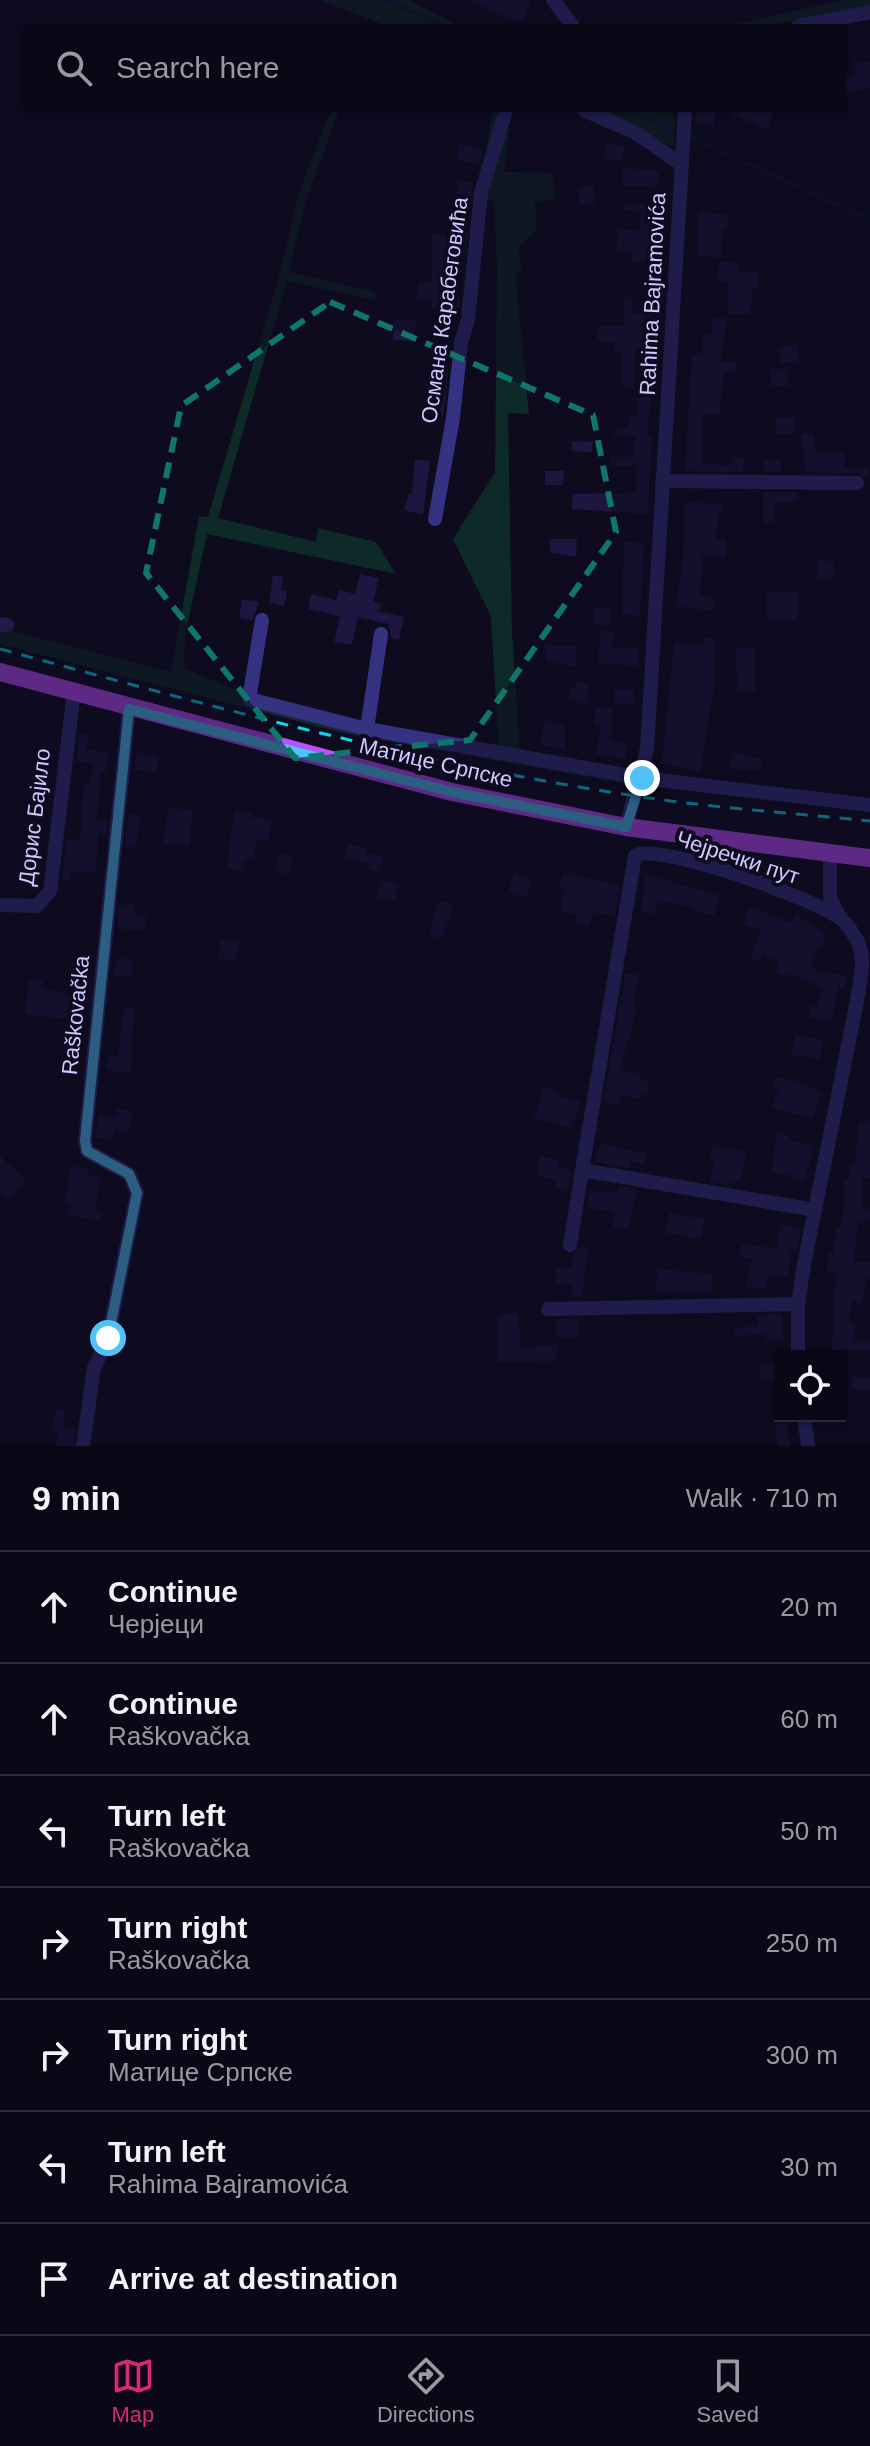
<!DOCTYPE html>
<meta charset="utf-8">
<style>
:root{--surface:#0a0817;--page:#181624;--text:#f1f3f6;--muted:#999aa1;--line:#2a2936;--accent:#db2777}
body{margin:0;font-family:Arial,sans-serif;background:var(--page);color:var(--text)}
.controls{position:absolute;right:24px;bottom:24px;display:grid;overflow:hidden;border-radius:0px;box-shadow:0 2px 6px #0004}
.controls button{width:72px;height:72px;display:grid;place-items:center;padding:0;border:0;border-bottom:2px solid var(--line);background:var(--surface);color:var(--text);font:40px sans-serif}
.stop{position:absolute;width:24px;height:24px;margin:-18px;border:6px solid #4fc3f7;border-radius:50%;background:#fff}
.stop.end{background:#4fc3f7;border-color:#fff;box-shadow:0 2px 8px #0008}
.list{margin:0;padding:0;list-style:none}
h2{display:flex;justify-content:space-between;align-items:center;height:104px;margin:0;padding:0 32px;font-size:34px}
h2 small{font-size:26px;font-weight:400;color:var(--muted)}
.list li{display:grid;grid-template-columns:52px 1fr auto;gap:24px;align-items:center;box-sizing:border-box;height:112px;padding:0 32px;border-top:2px solid var(--line)}
.list b{display:block;font-size:30px;white-space:nowrap}
.list p{margin:0;font-size:26px;white-space:nowrap;color:var(--muted)}
.list em{font-size:26px;font-style:normal;color:var(--muted)}
.icon{flex:none;width:44px;height:44px;fill:none;stroke:currentColor;stroke-width:2;stroke-linecap:round;stroke-linejoin:round}
.map{position:relative;flex:none;width:870px;height:1446px;overflow:hidden}
.search{position:absolute;background:var(--surface);box-shadow:0 2px 6px #0004;left:24px;right:24px;top:24px;height:88px;display:flex;align-items:center;gap:20px;box-sizing:border-box;padding:0 28px;border-radius:0px;color:var(--muted);font-size:30px}
.sheet{height:888px;background:var(--surface)}
nav{display:flex;justify-content:space-around;align-items:center;box-sizing:border-box;height:112px;border-top:2px solid var(--line);background:var(--surface);font-size:22px;color:var(--muted)}
nav a{display:grid;justify-items:center;gap:4px}
nav .on{color:var(--accent)}
.map>svg:first-child{display:block}
.green{fill:#0d2928}
.lines{fill:none;stroke-linecap:round;stroke-linejoin:round}
.stream{stroke:#051a3d;stroke-width:3}
.building{fill:#1e1541}
.minor{stroke:#343281;stroke-width:14}
.major{stroke:#bc4fff;stroke-width:18}
.rail{stroke:#00ddf3;stroke-width:3;stroke-dasharray:12 10;stroke-linecap:butt}
.route{stroke:#4fc3f7;stroke-width:10}
.marked{fill:none;stroke:#0f766e;stroke-width:6;stroke-dasharray:16 10;stroke-linejoin:round}
.labels{text-anchor:middle;stroke-width:8;stroke-linejoin:round;paint-order:stroke}
.street-label{font-size:22px;fill:#cec8ff;stroke:#0e0b1f}
</style>
<div class="map">
<svg width="870" height="1446" viewBox="0 0 870 1446">
<rect width="100%" height="100%" fill="#0e0b1f"/>
<path class="green" d="M320,0H409L460,26H387Z
M845,0H870V5L765,26H724Z
M331,110H339L305,203L289,272L375,292V300L287,281L218,518L316,542L318,528L376,542L396,574L207,534L186,630L183,668L251,696L250,702L628,776V784L343,733L0,644V628L171,672L199,516L208,517L280,273L298,195Z
M493,110H511L504,172L553,173L554,199L535,202L537,229L519,247L521,272L515,274L529,414L508,413L512,632L520,751L499,750L491,617L453,539L495,472L497,268L494,199L487,201L482,171Z
M591,110H661L675,116L674,147Z"/>
<g class="lines">
<path class="stream" d="M385,0L446,26
M630,110L677,132
M688,136L870,220"/>
</g>
<path class="building" d="M467,0H531L522,22Z
M870,61V88L844,93V78L857,75L855,63Z
M697,110H716L713,126L694,122Z
M723,110H774L767,130Z
M606,143L624,146L622,161L604,158Z
M460,144L483,150L479,165L456,159Z
M623,168L659,171L658,187L622,186Z
M458,180L473,183L465,255L451,254L450,274H442L438,308H431V301L417,299L419,281L432,283V234L452,236Z
M579,186H594V204H579Z
M625,203L658,204L657,242H651L650,262L631,261L632,251L616,252L618,229L640,231L641,212L624,210Z
M698,212L729,215L727,229L723,228L721,258L697,255Z
M719,261L738,263V271L759,273L757,289L752,288L751,314H728V282L717,281Z
M443,296L460,298L459,311L441,308Z
M624,297H633L632,313L654,314V351H635L634,388L622,387V353H615V342L597,341L598,325L623,326Z
M713,318L727,319L720,362H737V373H724L719,414L703,413V463L731,466L732,457L744,458L743,472L685,471L692,355L702,356L703,334L712,335Z
M394,320L416,321L414,341L393,340Z
M797,345L798,362L780,363L779,346Z
M436,365L447,367L448,371L443,417L437,416L441,393H438L440,376L435,375Z
M771,369H788V386H771Z
M638,391H652L647,436L652,437L647,514L572,509L573,494L635,493L636,466H610L611,457H634L635,437L614,436L615,427L629,428L630,416L637,417Z
M776,418H795L794,434H775Z
M813,433L815,453H845V468H868V479L857,473L806,472L801,434Z
M572,441L593,442L592,452L571,451Z
M415,459L430,461L423,515L404,510L409,494H412Z
M764,459H781V472H764Z
M545,471H564L563,485H545Z
M763,492H797V502H773L774,522L763,523Z
M684,502L723,504L722,514H718L716,539H726V557L702,556L700,597H714V611L676,606L683,557Z
M550,539H577L576,557L550,553Z
M624,541L644,543L640,616L622,614Z
M817,561H834V579H817Z
M360,574L379,578L373,602L381,604L379,612L404,617L399,640L391,638L389,624L358,617L352,645L334,642L340,616L308,609L311,594L336,600L339,590L355,594Z
M273,575L283,577L281,590L287,591L284,606L269,603Z
M767,591L798,592L797,620L766,619Z
M242,599L259,602L252,621L239,618Z
M594,608L611,609L610,625L593,624Z
M601,630L614,631L612,648L638,649L637,666L598,663Z
M703,637L715,638L714,686L700,771L662,764L674,642L703,645Z
M546,645L576,646L575,667L546,661Z
M735,648H755V691H738Z
M576,682L588,683L587,702L569,700L570,687H576Z
M615,690H634V705L614,704Z
M596,707L613,708L611,741L627,743L625,758L596,754L600,727L594,726Z
M544,722L565,726V750L540,745Z
M79,734L88,735L86,749L109,753L105,773L101,772L97,821H108L106,835L98,834L96,872L71,871L70,880L62,879L66,840L80,841L84,782L90,783L93,763L76,761Z
M732,752L762,759L761,770L730,769Z
M137,754L158,757L156,773L134,770Z
M168,807L193,811L189,846L163,843Z
M234,811L251,813V817L272,821L268,841L257,839L253,859L245,858L243,871L227,868Z
M128,814L141,815L135,847L125,846Z
M26,839L35,840L33,862L24,861Z
M348,844L367,848L366,853L382,856L379,871L368,869L370,863L345,858Z
M280,853L294,857L289,875L275,870Z
M514,873L532,879L527,897L509,891Z
M563,873L620,885L615,917L594,912L588,926L575,922L577,915L560,911L565,890L559,888Z
M645,874L720,896L714,916L691,910L692,907L659,901L654,914L642,911Z
M382,880L399,885L394,902L377,898Z
M439,900L454,905L442,939L429,935Z
M119,905H135L134,914L146,916L144,930L118,929Z
M750,907L791,923L796,914L827,935L810,966L819,971L847,976L845,988L839,987L831,1022L808,1017L810,1005L818,1007L822,987L788,973L787,977L776,973L780,962L763,955L760,961L750,957L762,931L744,924Z
M221,938L239,941L236,961L218,958Z
M116,958L133,960L131,977L114,976Z
M625,973L639,975L633,1006L637,1007L620,1070L641,1074L640,1079L649,1080L647,1094L641,1093L640,1099L621,1095L618,1105L605,1102L604,1097Z
M29,980L43,981L42,988L76,996L73,1020L25,1014Z
M124,1006L134,1007L131,1073L106,1070L108,1056L118,1057Z
M795,1035L823,1040L820,1059L792,1055Z
M775,1076L821,1091L813,1119L772,1108L778,1088L772,1086Z
M543,1087L558,1091L557,1096L581,1102L571,1128L534,1118Z
M117,1109L133,1111L129,1132L114,1129L112,1140L95,1138L98,1115L116,1118Z
M859,1122L870,1123V1179L863,1178L861,1209H870V1221H858L854,1261L870,1262V1277H866L862,1303L852,1301L849,1322H855L854,1340L870,1341V1351L844,1349V1356H831L835,1305H832L837,1273L827,1272L828,1253L833,1254L837,1226L842,1227L845,1179H849L851,1163H855Z
M776,1132L790,1136L789,1140L814,1146L804,1182L790,1179L791,1175L772,1173Z
M600,1143L647,1154L645,1164L631,1161L630,1168L595,1162Z
M713,1146L746,1151L740,1182L730,1180L729,1185L709,1182L715,1160L710,1159Z
M0,1156L26,1181L8,1200L0,1192Z
M540,1156L558,1160L557,1167L571,1169L569,1190L556,1188L557,1180L536,1176Z
M71,1166L88,1169V1175L100,1177L95,1210L102,1211L100,1222L68,1214L69,1203L65,1202Z
M619,1186L637,1190L628,1229L613,1227L615,1211L588,1209L589,1191L618,1193Z
M669,1213L705,1219L701,1239L666,1233Z
M781,1225L801,1229L796,1252L791,1251L788,1277L768,1275L766,1289L746,1287L752,1259L739,1257L742,1243L776,1249Z
M580,1247L588,1248L582,1297L571,1296L572,1284L556,1285V1268H572V1255Z
M657,1269L712,1274L711,1293L656,1292Z
M519,1313L520,1348L558,1345L554,1361L497,1362L499,1314Z
M781,1314L783,1339L766,1340V1334L735,1336L734,1328L758,1326L757,1316Z
M578,1318L579,1337L556,1338V1319Z
M778,1364L780,1379L761,1381L759,1365Z
M852,1377L870,1378V1391L851,1389Z
M56,1409L65,1411L63,1427L75,1429L73,1446H56L58,1431L52,1430Z
M774,1416H786L790,1446H778Z"/>
<g class="lines">
<path class="minor" d="M553,0L573,26
M798,26L870,12
M584,110L634,132L681,164
M662,481L857,483
M435,519L453,418L461,343L468,319L481,193L506,110
M262,620L249,699L367,729
M0,624L7,625
M381,634L367,729L642,778L870,805
M626,827L647,749L685,110
M830,854V898L842,920
M0,905L37,906L50,891L74,692
M570,1245L582,1170
M548,1309L798,1304
M798,1356V1304L804,1264L856,1006C859,985 867,959 857,940C853,934 848,924 842,920C815,898 672,848 639,854L635,856L582,1170L815,1210
M804,1416L808,1446
M83,1446L94,1368L108,1338L137,1193L129,1174L87,1151L85,1141L129,709"/>
<path class="major" d="M0,672L452,792L626,827L870,858"/>
<path class="rail" d="M0,649C210,706 420,764 636,796C713,808 792,813 870,821"/>
</g>
<g class="lines">
<path class="route" d="M108,1338L137,1193L129,1174L87,1151L85,1141L129,709L452,792L626,827L642,778"/>
</g>
<path d="M0 0H870V1446H0ZM330,302L593,415L616,532L470,740L295,758L146,573L181,406Z" fill="#0e0b1f" fill-opacity=".55" fill-rule="evenodd"/>
<path class="marked" d="M330,302L593,415L616,532L470,740L295,758L146,573L181,406Z"/>
<g class="labels">
<g class="street-label">
<text transform="translate(652 294) rotate(-87)" y="8">Rahima Bajramovića</text>
<text transform="translate(444 310) rotate(-82)" y="8">Османа Карабеговића</text>
<text transform="translate(436 762) rotate(13)" y="8">Матице Српске</text>
<text transform="translate(34 817) rotate(-83)" y="8">Дорис Бајило</text>
<text transform="translate(738 857) rotate(18)" y="8">Чејречки пут</text>
<text transform="translate(75 1015) rotate(-84)" y="8">Raškovačka</text>
</g>
</g>
</svg>
<div class="controls">
<button><svg class="icon" aria-label="locate" viewBox="0 0 24 24"><circle cx="12" cy="12" r="6"/><path d="M12 2v4M12 18v4M2 12h4M18 12h4"/></svg></button>
</div>
<div class="stop" style="left:108px;top:1338px"></div>
<div class="stop end" style="left:642px;top:778px"></div>
<div class="search"><svg class="icon" aria-label="search" viewBox="0 0 24 24"><circle cx="10" cy="10" r="6"/><path d="M15 15l6 6"/></svg>Search here</div>
</div>
<section class="sheet">
<h2>9 min<small>Walk · 710 m</small></h2>
<ul class="list">
<li><svg class="icon" aria-label="ahead" viewBox="0 0 24 24"><path d="M12 20V5M6 11l6-6 6 6"/></svg><div><b>Continue</b><p>Черјеци</p></div><em>20 m</em></li>
<li><svg class="icon" aria-label="ahead" viewBox="0 0 24 24"><path d="M12 20V5M6 11l6-6 6 6"/></svg><div><b>Continue</b><p>Raškovačka</p></div><em>60 m</em></li>
<li><svg class="icon" aria-label="left" viewBox="0 0 24 24"><path d="M17 20v-9H6M10 6l-5 5 5 5"/></svg><div><b>Turn left</b><p>Raškovačka</p></div><em>50 m</em></li>
<li><svg class="icon" aria-label="right" viewBox="0 0 24 24"><path d="M7 20v-9h11M14 6l5 5-5 5"/></svg><div><b>Turn right</b><p>Raškovačka</p></div><em>250 m</em></li>
<li><svg class="icon" aria-label="right" viewBox="0 0 24 24"><path d="M7 20v-9h11M14 6l5 5-5 5"/></svg><div><b>Turn right</b><p>Матице Српске</p></div><em>300 m</em></li>
<li><svg class="icon" aria-label="left" viewBox="0 0 24 24"><path d="M17 20v-9H6M10 6l-5 5 5 5"/></svg><div><b>Turn left</b><p>Rahima Bajramovića</p></div><em>30 m</em></li>
<li><svg class="icon" aria-label="arrive" viewBox="0 0 24 24"><path d="M6 21V4h12l-3 4 3 4H6"/></svg><div><b>Arrive at destination</b></div></li>
</ul>
</section>
<nav>
<a class="on"><svg class="icon" aria-label="map" viewBox="0 0 24 24"><path d="M3 6l6-2 6 2 6-2v14l-6 2-6-2-6 2zM9 4v14M15 6v14"/></svg>Map</a>
<a><svg class="icon" aria-label="directions" viewBox="0 0 24 24"><path d="M12 3l9 9-9 9-9-9zM9 14v-3h6M13 9l2 2-2 2"/></svg>Directions</a>
<a><svg class="icon" aria-label="saved" viewBox="0 0 24 24"><path d="M7 4h10v16l-5-4-5 4z"/></svg>Saved</a>
</nav>
